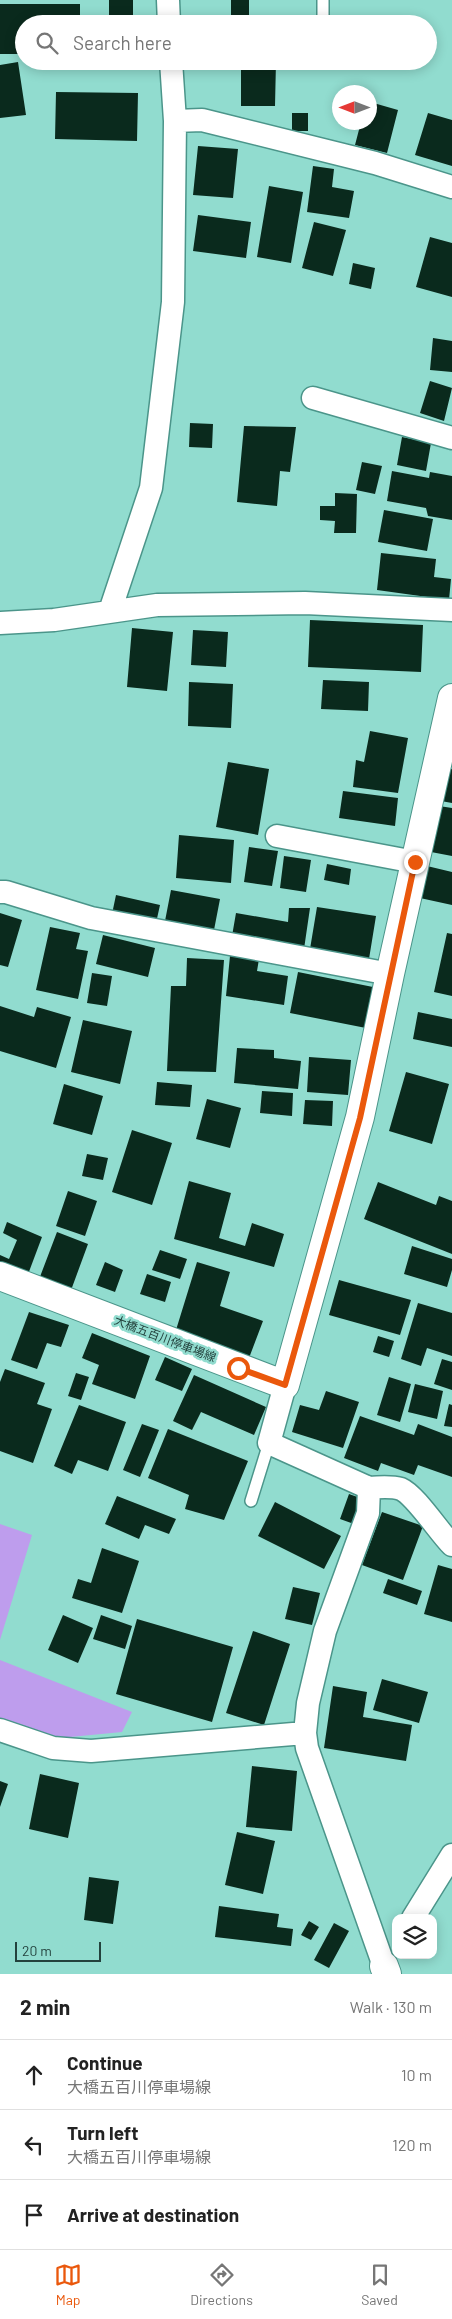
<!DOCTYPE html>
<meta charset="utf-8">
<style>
:root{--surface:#fff;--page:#f6f6f6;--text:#222;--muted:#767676;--line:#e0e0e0;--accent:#ea580c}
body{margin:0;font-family:Barlow,"Noto Sans JP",sans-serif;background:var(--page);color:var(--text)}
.controls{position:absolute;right:15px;bottom:15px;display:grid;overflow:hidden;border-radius:10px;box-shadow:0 2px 12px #0003}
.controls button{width:45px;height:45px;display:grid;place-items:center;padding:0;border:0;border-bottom:1px solid var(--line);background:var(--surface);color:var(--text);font:25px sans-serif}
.compass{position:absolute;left:332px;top:85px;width:45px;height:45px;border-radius:50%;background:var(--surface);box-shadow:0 2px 12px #0003;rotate:270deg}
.scale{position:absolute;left:15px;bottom:12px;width:86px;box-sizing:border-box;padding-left:5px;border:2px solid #23423d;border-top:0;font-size:14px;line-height:18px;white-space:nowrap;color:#23423d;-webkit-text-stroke:4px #91dccf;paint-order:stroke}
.stop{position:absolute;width:15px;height:15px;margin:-11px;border:4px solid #ea580c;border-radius:50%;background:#fff}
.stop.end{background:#ea580c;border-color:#fff;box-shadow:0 1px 5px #0008}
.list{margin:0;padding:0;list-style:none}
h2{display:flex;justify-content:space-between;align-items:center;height:65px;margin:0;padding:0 20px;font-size:21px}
h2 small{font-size:16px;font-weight:400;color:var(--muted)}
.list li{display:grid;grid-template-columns:32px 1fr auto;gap:15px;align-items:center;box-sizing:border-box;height:70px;padding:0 20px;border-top:1px solid var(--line)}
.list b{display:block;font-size:19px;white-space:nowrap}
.list p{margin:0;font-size:16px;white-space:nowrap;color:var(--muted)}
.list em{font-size:16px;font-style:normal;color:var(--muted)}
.icon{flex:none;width:28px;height:28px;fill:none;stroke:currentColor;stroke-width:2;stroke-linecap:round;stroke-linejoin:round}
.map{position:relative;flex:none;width:452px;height:1974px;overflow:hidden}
.search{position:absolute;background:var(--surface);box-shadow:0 2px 12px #0003;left:15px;right:15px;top:15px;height:55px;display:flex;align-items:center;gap:12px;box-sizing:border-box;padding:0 18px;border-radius:28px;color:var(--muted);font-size:19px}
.sheet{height:275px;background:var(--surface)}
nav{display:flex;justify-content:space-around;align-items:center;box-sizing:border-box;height:70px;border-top:1px solid var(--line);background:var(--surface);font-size:14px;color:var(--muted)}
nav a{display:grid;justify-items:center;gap:2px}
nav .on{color:var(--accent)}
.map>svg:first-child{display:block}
.green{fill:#be9ded}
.building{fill:#0a2a1d}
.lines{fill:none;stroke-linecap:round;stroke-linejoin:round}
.lane-casing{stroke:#4b958a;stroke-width:14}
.street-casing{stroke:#4b958a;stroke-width:25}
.secondary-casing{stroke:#4b958a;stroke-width:30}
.lane{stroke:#fff;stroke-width:11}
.street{stroke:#fff;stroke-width:22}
.secondary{stroke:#fff;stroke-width:28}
.route{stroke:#ea580c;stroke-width:6}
.labels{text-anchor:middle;stroke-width:5;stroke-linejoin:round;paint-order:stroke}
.street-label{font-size:12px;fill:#23423d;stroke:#91dccf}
</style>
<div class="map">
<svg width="452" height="1974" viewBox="0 0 452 1974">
<rect width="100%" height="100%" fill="#91dccf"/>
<path class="green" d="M0,1524L32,1535L0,1640Z
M0,1660L132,1712L122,1732L60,1738L0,1720Z"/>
<path class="building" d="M109,0H133V17L157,18V24H109Z
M231,0H249V24H231Z
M0,4H80V24H24V54H0Z
M241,61H276L275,106H241Z
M18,62L26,115L0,118V65Z
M56,92L138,93L137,141L55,139Z
M370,102L398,110L387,153L355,145L361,122H370Z
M292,113H308V131H292Z
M428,113L452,120V166L415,155Z
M198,146L238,149L233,198L193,195Z
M313,166L334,169L332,187L354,191L349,218L307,212Z
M269,186L303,192L291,263L257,257Z
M198,215L251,222L246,258L193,251Z
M314,222L346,230L333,276L302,268Z
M430,237L452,243V297L416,287Z
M353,263L375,268L371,289L349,284Z
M433,338L452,341V372L430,370Z
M430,381L452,388L444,421L420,413Z
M190,423L213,424L212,448L189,447Z
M244,426L296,427L290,472L280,471L277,506L237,502Z
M402,437L431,443L426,471L397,465Z
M362,462L382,466L375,494L356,490Z
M392,471L429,478L430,472L452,476V520L428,516L426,508L387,501Z
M335,493L357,494L356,533H334L335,521L320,520V506H335Z
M384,510L433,519L427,551L378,542Z
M381,553L436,559L434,577L451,579L449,600L377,590Z
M310,620L423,625L421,672L308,667Z
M132,628L173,632L167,691L127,687Z
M193,630L228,632L226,667L191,665Z
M323,680L369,682L368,711L321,709Z
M189,682L233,684L231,728L188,726Z
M370,731L408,738L398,793L353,787L356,760L364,762Z
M228,762L269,769L258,835L216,827Z
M447,768L452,769V803L441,801Z
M343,791L398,798L395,826L339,818Z
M439,806L452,808V856L431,852Z
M179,835L234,840L231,883L176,878Z
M249,847L278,851L272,886L244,882Z
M284,856L311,860L306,892L280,888Z
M327,864L351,869L349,885L324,880Z
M427,866L452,872V905L420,898Z
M171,890L220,899L214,930L165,921Z
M116,895L160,905L156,923L112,914Z
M317,907L376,916L369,959L310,949Z
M289,908H310L304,949L232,936L236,913L288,922Z
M0,913L22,920L8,967L0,965Z
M50,927L80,933L76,949L88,951L78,999L36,990Z
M447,933L452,934V996L434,992Z
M103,935L155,948L148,977L96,964Z
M230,956L259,959L257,971L288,976L284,1005L226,996Z
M187,958L224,960L216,1072L167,1071L171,986H186Z
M298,972L373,987L366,1028L290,1013Z
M92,973L112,976L107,1006L87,1003Z
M0,1006L34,1017L37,1007L71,1017L56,1068L0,1051Z
M418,1012L452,1019V1047L413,1039Z
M83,1020L132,1031L120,1084L71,1072Z
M237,1048L274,1050V1058L301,1061L298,1089L234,1083Z
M309,1057L351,1060L348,1095L307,1092Z
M406,1072L449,1084L432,1144L389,1131Z
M157,1082L192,1085L190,1107L155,1105Z
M64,1084L103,1096L92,1135L53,1124Z
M262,1091L293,1093L292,1116L260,1113Z
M207,1099L241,1108L230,1148L196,1139Z
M305,1100L333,1101L332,1126L303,1124Z
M132,1130L172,1143L152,1205L112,1192Z
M87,1154L108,1158L103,1180L82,1176Z
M189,1181L231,1193L219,1238L245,1246L252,1223L284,1234L274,1267L174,1239Z
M378,1182L436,1205L439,1196L452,1201V1254L364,1219Z
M68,1191L97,1201L85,1236L56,1226Z
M7,1222L42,1237L27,1277L0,1267V1255L9,1259L17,1240L3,1233Z
M57,1232L88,1244L70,1293L38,1282Z
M412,1246L452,1259V1270L447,1287L404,1274Z
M160,1250L187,1259L180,1279L152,1270Z
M105,1262L123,1270L115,1292L96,1285Z
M197,1262L230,1272L220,1306L263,1321L249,1358L176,1330Z
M147,1274L171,1282L165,1302L140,1294Z
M339,1280L411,1300L400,1335L329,1315Z
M418,1303L452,1313V1356L427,1348L421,1366L401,1359Z
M29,1312L69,1325L61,1347L47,1343L37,1369L11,1360Z
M92,1333L150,1356L135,1399L92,1384L99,1365L82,1358Z
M378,1336L394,1341L389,1357L373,1352Z
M165,1357L192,1369L182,1391L155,1380Z
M442,1359L452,1362V1390L434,1384Z
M5,1369L45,1383L37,1404L52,1409L33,1463L0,1451V1382Z
M76,1373L89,1377L81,1400L68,1396Z
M194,1375L266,1407L254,1435L201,1412L192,1430L173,1421Z
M389,1377L411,1384L400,1422L377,1415Z
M415,1384L443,1391L437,1419L408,1412Z
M326,1391L359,1402L343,1448L292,1432L300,1405L319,1410Z
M449,1404L452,1405V1427L444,1426Z
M79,1405L126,1422L108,1471L78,1460L72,1474L54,1466Z
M360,1416L414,1435L418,1424L452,1437V1477L418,1465L414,1475L381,1463L378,1471L344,1458Z
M142,1424L159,1430L140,1477L123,1470Z
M168,1429L248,1461L224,1520L185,1509L189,1495L148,1478Z
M349,1494L363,1499L354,1524L340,1519Z
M117,1496L176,1519L169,1534L145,1525L139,1539L105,1524Z
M275,1502L341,1536L324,1569L258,1536Z
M382,1512L423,1526L403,1580L362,1565Z
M102,1548L139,1561L122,1613L72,1598L78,1579L91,1583Z
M438,1565L452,1569V1622L424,1614Z
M388,1579L422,1591L417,1605L383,1593Z
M293,1587L320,1593L312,1625L285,1619Z
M63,1615L93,1628L78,1663L48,1650Z
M101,1615L132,1626L125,1649L93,1639Z
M137,1619L233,1647L212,1722L116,1694Z
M253,1631L290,1644L264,1725L226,1713Z
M382,1679L428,1692L419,1723L373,1710Z
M333,1686L367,1692L363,1717L412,1725L406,1761L324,1748Z
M252,1766L297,1771L292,1831L246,1827Z
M40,1774L79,1783L68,1838L29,1829Z
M0,1781L8,1784L0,1807Z
M237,1832L275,1841L263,1894L225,1885Z
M89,1877L119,1881L113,1924L84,1920Z
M219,1906L279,1914L277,1927L293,1929L291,1946L215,1937Z
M309,1921L319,1927L311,1940L301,1935Z
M334,1923L349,1931L329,1968L314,1960Z"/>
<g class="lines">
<g class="lane-casing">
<path id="lane" d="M323,24V0
M251,1501L269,1443"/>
</g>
<g class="street-casing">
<path id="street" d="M168,0L169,24
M175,121L202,120L375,163L452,187
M313,398L452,438
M110,611L151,488L173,302L175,121L171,61
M0,623L54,620L157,605L305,603L452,610
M277,836L415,862
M0,892H6L91,918L390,974
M285,1385L269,1443L369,1488L368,1513L325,1631L308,1703L305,1733L307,1748L384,1966
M369,1488C379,1487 391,1486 401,1489C415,1495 439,1532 452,1545
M0,1730L53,1748L91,1751L305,1733
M413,1918L452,1855"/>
</g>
<g class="secondary-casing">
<path id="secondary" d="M0,1276L285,1385L360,1117L390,974L452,698
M384,1966L387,1974"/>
</g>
<use href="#lane" class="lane"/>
<use href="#street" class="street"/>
<use href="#secondary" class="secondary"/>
</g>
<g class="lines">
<path class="route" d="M238,1368L285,1385L360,1118L415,862"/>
</g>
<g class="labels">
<g class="street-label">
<text transform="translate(165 1339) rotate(21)" y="4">大橋五百川停車場線</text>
</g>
</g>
</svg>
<div class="controls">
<button><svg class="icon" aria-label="layers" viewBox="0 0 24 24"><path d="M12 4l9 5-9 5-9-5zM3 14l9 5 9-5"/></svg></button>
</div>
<svg class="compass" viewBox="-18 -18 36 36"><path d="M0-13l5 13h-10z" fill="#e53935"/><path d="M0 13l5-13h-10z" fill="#767676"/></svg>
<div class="scale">20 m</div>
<div class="stop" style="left:238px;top:1368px"></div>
<div class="stop end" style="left:415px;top:862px"></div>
<div class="search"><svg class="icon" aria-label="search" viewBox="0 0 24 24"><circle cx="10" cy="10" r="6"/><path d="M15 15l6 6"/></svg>Search here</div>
</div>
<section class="sheet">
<h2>2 min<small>Walk · 130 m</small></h2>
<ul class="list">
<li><svg class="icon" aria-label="ahead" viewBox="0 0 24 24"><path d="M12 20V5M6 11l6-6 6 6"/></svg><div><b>Continue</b><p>大橋五百川停車場線</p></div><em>10 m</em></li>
<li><svg class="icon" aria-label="left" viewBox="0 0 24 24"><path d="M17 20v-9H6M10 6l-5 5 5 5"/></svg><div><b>Turn left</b><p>大橋五百川停車場線</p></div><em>120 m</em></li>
<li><svg class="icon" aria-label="arrive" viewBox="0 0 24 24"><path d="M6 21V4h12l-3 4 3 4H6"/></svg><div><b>Arrive at destination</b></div></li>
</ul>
</section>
<nav>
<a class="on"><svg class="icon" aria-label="map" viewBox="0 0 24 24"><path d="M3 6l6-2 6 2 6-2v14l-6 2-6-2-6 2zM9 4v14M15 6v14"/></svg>Map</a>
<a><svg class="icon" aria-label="directions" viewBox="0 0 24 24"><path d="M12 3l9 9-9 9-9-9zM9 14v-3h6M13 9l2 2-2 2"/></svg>Directions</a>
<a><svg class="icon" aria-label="saved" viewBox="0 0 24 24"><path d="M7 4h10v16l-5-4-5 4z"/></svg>Saved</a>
</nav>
